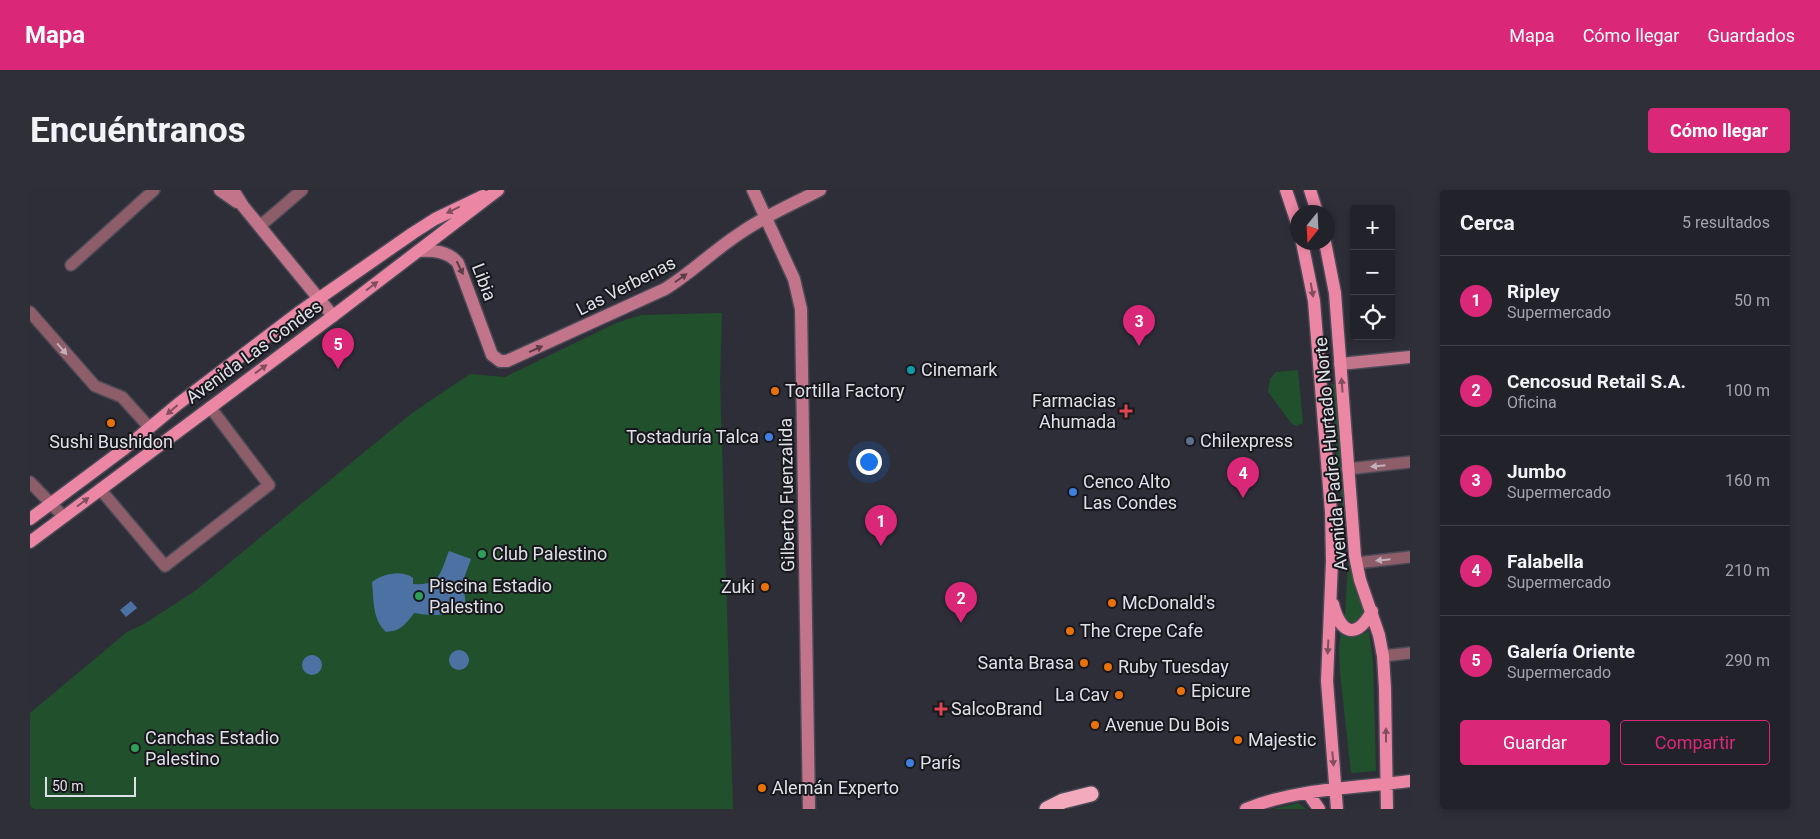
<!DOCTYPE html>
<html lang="es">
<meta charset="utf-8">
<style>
:root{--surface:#22222b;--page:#2e2f37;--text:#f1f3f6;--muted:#a2a4a9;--line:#3f3f47;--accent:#db2777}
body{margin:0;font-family:Roboto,sans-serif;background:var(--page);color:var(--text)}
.controls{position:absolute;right:15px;top:15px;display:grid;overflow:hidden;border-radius:5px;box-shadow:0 2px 8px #0003}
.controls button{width:45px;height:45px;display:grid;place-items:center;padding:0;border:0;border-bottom:1px solid var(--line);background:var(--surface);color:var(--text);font:25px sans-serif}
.compass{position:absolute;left:1260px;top:15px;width:45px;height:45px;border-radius:50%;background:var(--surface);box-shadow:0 2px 8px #0003;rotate:198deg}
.scale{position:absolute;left:15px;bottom:12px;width:91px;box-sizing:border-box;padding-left:5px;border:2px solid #dfe0e7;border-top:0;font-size:14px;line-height:18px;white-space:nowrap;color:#dfe0e7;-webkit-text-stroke:4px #17171c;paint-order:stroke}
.you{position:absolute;left:838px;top:271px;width:18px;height:18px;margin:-12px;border:4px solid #fff;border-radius:50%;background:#1a73e8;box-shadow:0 0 0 8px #1a73e833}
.badge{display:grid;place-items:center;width:32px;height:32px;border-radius:50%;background:var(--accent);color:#fff;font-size:16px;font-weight:700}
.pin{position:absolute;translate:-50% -41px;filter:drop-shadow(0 1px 2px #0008)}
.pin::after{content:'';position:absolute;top:26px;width:18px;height:15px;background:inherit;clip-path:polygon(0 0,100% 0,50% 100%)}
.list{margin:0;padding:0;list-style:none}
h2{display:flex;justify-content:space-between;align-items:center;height:65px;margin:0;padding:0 20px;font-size:21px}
h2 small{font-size:16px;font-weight:400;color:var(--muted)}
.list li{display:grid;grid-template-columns:32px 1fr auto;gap:15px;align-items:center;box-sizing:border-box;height:90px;padding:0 20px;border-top:1px solid var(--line)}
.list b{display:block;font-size:19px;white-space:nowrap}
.list p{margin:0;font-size:16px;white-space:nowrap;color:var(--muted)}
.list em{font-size:16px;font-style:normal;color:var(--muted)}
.actions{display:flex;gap:10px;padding:15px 20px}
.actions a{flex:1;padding:11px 0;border:1px solid var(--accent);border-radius:5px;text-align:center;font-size:18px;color:var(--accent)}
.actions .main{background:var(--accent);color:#fff}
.icon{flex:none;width:28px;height:28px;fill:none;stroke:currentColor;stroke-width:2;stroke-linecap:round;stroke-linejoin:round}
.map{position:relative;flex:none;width:1380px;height:619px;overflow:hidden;border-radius:5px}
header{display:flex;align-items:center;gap:30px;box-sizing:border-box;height:70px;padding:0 25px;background:var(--accent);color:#fff}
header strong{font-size:24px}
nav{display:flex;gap:28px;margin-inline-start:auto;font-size:18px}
.intro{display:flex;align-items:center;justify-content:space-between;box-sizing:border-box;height:120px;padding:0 30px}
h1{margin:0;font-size:35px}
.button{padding:12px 22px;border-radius:5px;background:var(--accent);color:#fff;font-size:18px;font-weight:700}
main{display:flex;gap:30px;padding:0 30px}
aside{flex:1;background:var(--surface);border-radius:5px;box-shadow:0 2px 8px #0003}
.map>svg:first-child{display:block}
.green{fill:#21502c}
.water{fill:#4c72a4}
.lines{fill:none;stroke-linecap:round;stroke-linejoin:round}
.street-casing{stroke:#4a4a55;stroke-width:14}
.secondary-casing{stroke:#4a4a55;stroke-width:15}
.primary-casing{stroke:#4a4a55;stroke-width:15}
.highway-casing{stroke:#4a4a55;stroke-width:18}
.street{stroke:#8e5d6a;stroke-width:11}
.secondary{stroke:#c2748b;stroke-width:12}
.primary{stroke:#eb86a4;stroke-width:12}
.highway{stroke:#f3aabd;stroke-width:15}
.oneway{fill:#814e60}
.oneway2{fill:#5b3c48}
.oneway3{fill:#c3b2bb}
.culture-dot{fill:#0f9aa8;stroke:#17171c;stroke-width:2}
.food-dot{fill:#e8710a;stroke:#17171c;stroke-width:2}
.health-dot{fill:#e0444e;stroke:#17171c;stroke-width:2}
.shop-dot{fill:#3f7fe0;stroke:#17171c;stroke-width:2}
.service-dot{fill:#5c6f8a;stroke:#17171c;stroke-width:2}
.leisure-dot{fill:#2e9e5b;stroke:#17171c;stroke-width:2}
.labels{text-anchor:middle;stroke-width:4;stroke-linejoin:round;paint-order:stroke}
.street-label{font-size:18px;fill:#dfe0e7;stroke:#17171c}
.poi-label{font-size:18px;fill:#dfe0e7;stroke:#17171c;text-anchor:start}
</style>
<header>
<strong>Mapa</strong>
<nav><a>Mapa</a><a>Cómo llegar</a><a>Guardados</a></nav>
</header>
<div class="intro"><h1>Encuéntranos</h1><a class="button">Cómo llegar</a></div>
<main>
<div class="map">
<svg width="1380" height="619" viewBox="0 0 1380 619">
<rect width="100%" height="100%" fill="#2e2e39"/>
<path class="green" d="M692,123L690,191L703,619H0V523L97,442L114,434L165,401L382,223L440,184L475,187L586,133L611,125Z
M1268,180L1273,233L1267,236L1262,234L1238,202L1240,189L1246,182Z
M1302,194H1306L1319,361L1322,387L1336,424L1325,436L1317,433L1315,427L1318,374L1317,354L1307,272Z
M1339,441L1343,473L1346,581L1321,583L1310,483L1309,458L1311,442C1322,447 1328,448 1339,441Z
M1268,613L1277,619H1243Z"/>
<path class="water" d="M419,361L441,369L433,391L436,416C420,427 402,426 384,423C376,434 371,441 356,442C342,429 344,410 342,392C352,384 372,379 383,388V394C411,396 410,383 419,361Z
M101,411L107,418L96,427L90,420Z
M419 470a10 10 0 1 1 20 0a10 10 0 1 1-20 0Z
M272 475a10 10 0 1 1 20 0a10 10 0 1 1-20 0Z"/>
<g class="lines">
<g class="street-casing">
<path id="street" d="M230,36L272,0
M41,75L124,0
M0,122L65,196L92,207L120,238
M1317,279L1380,272
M0,292L34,327
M70,299L135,376L239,295L180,217
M1326,373L1380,367
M1353,466L1380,463"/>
</g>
<g class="secondary-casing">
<path id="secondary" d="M190,0L207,12
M203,0L213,16L303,126
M723,0L764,89L771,119L779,619
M388,61C403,60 418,61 428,73L462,165L470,171H477L635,99C661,83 683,61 709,44C734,26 763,14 790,0
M1310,174L1380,167"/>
</g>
<g class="primary-casing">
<path id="primary" d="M1256,0L1268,36
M1280,0L1287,22
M1272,52L1284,111L1301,322L1302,371L1297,491L1307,619
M1295,52L1305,103L1325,366L1330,390L1349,445L1353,466L1355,498L1357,619
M0,329L94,259L148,214L268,123L383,43L405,29L453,6
M0,352L303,126L468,0
M1303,414C1310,443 1326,451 1342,421
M1278,603L1289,619
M1216,619C1268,598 1326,598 1380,591"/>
</g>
<g class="highway-casing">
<path id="highway" d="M1017,619L1033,611L1061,604"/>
</g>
<use href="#street" class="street"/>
<use href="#secondary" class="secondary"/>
<use href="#primary" class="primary"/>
<use href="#highway" class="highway"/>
</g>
<defs><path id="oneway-solid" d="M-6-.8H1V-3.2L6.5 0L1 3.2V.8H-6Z" transform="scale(1.25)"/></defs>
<g class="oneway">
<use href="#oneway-solid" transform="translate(423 20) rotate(154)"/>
<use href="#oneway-solid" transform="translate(342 96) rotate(-37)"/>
<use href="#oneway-solid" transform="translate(1282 100) rotate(80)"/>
<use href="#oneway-solid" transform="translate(231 179) rotate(-36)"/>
<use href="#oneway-solid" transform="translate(1312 195) rotate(-94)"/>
<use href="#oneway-solid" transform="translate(142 220) rotate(139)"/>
<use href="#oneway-solid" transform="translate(53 312) rotate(-37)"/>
<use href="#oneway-solid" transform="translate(1298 457) rotate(93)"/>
<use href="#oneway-solid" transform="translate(1356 545) rotate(-90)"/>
<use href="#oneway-solid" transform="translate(1303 569) rotate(85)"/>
</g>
<g class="oneway2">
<use href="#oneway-solid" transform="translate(430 78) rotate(64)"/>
<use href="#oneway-solid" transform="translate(651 88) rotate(-35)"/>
<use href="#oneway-solid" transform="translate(506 159) rotate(-24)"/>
</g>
<g class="oneway3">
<use href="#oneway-solid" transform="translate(32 159) rotate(49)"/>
<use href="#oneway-solid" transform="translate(1348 276) rotate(174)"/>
<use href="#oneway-solid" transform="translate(1353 370) rotate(174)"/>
</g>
<circle class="culture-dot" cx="881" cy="180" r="5"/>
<g class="food-dot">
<circle cx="745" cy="201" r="5"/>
<circle cx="81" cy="233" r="5"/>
<circle cx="735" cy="397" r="5"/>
<circle cx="1082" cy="413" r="5"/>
<circle cx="1040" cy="441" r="5"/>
<circle cx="1054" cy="473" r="5"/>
<circle cx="1078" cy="477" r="5"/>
<circle cx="1151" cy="501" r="5"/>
<circle cx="1089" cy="505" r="5"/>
<circle cx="1065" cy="535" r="5"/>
<circle cx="1208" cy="550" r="5"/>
<circle cx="732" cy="598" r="5"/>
</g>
<g class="health-dot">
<path d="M1093.5 213.5h5v5h5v5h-5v5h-5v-5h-5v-5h5z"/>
<path d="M908.5 511.5h5v5h5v5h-5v5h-5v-5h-5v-5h5z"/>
</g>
<g class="shop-dot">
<circle cx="739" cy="247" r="5"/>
<circle cx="1043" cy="302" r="5"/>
<circle cx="880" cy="573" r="5"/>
</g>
<circle class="service-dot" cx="1160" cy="251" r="5"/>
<g class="leisure-dot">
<circle cx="452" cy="364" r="5"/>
<circle cx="389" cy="406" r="5"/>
<circle cx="105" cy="558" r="5"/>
</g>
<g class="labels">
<g class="street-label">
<text transform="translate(454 92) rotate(69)" y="6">Libia</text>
<text transform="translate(596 96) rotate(-27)" y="6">Las Verbenas</text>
<text transform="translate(224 162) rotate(-36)" y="6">Avenida Las Condes</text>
<text transform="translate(1301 264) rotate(-95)" y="6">Avenida Padre Hurtado Norte</text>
<text transform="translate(757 305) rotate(-91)" y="6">Gilberto Fuenzalida</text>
</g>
<g class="poi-label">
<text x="891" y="186">Cinemark</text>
<text x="755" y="207">Tortilla Factory</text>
<text x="1086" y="217" text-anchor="end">Farmacias<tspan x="1086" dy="21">Ahumada</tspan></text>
<text x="729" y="253" text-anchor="end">Tostaduría Talca</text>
<text x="1170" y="257">Chilexpress</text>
<text x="81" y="258" text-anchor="middle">Sushi Bushidon</text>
<text x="1053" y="298">Cenco Alto<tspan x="1053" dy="21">Las Condes</tspan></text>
<text x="462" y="370">Club Palestino</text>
<text x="399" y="402">Piscina Estadio<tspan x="399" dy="21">Palestino</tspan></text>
<text x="725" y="403" text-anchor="end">Zuki</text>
<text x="1092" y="419">McDonald's</text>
<text x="1050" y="447">The Crepe Cafe</text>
<text x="1044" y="479" text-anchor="end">Santa Brasa</text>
<text x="1088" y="483">Ruby Tuesday</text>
<text x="1161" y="507">Epicure</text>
<text x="1079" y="511" text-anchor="end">La Cav</text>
<text x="921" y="525">SalcoBrand</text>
<text x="1075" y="541">Avenue Du Bois</text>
<text x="115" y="554">Canchas Estadio<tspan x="115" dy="21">Palestino</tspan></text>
<text x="1218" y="556">Majestic</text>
<text x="890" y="579">París</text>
<text x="742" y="604">Alemán Experto</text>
</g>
</g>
</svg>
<div class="controls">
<button>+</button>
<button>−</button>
<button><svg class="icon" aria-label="locate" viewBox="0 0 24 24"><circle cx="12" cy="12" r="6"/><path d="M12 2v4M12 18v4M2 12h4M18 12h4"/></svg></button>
</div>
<svg class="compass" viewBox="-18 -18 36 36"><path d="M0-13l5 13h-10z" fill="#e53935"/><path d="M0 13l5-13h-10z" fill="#a2a4a9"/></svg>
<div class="scale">50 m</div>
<div class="you"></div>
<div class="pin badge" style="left:851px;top:356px">1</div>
<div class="pin badge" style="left:931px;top:433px">2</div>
<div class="pin badge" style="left:1109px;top:156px">3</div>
<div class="pin badge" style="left:1213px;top:308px">4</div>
<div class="pin badge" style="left:308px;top:179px">5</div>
</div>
<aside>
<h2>Cerca<small>5 resultados</small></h2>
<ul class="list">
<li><span class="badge">1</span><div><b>Ripley</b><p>Supermercado</p></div><em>50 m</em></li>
<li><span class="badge">2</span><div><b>Cencosud Retail S.A.</b><p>Oficina</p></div><em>100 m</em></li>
<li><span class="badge">3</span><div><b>Jumbo</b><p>Supermercado</p></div><em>160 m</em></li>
<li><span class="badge">4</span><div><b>Falabella</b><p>Supermercado</p></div><em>210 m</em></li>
<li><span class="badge">5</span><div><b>Galería Oriente</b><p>Supermercado</p></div><em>290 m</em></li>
</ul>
<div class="actions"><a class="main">Guardar</a><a>Compartir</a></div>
</aside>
</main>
